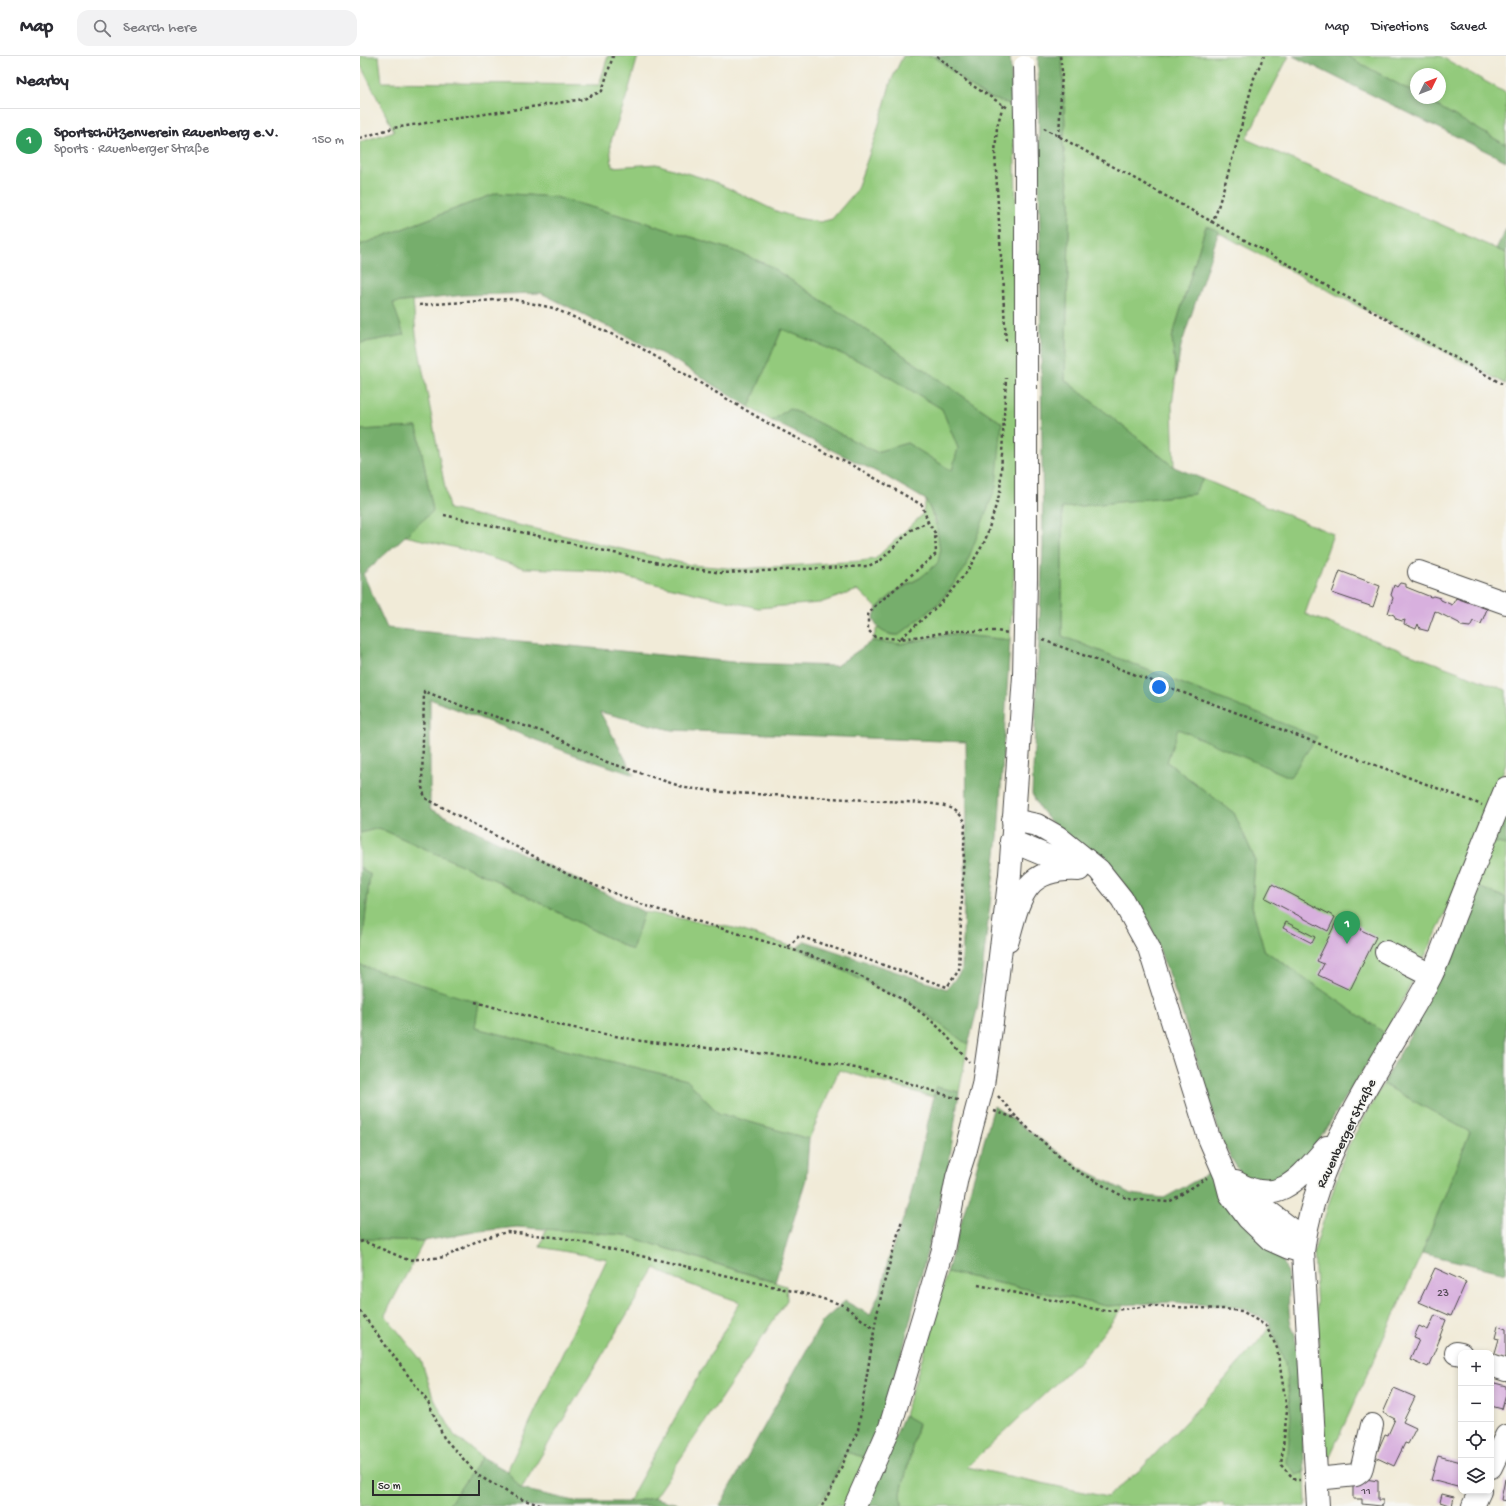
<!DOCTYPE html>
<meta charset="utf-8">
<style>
:root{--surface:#fff;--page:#f2f2f3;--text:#2b2b33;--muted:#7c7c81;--line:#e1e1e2;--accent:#ea580c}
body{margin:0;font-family:"Gochi Hand",sans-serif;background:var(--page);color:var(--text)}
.controls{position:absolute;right:12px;bottom:12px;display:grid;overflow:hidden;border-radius:8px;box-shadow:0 2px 6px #0003}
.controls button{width:36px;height:36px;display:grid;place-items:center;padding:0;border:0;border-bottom:1px solid var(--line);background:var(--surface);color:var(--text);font:20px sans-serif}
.compass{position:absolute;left:1050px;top:12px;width:36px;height:36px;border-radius:50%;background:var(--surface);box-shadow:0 2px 6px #0003;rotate:47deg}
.scale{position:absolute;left:12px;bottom:10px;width:108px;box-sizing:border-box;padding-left:4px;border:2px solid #2b2b2b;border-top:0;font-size:11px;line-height:14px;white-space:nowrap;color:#2b2b2b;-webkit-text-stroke:3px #f6f6f2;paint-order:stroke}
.you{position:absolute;left:799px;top:631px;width:14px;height:14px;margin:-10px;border:3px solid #fff;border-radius:50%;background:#1a73e8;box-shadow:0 0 0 6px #1a73e833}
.badge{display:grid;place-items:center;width:26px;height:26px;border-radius:50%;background:var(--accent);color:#fff;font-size:13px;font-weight:700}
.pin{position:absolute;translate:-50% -33px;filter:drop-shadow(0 1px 2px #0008)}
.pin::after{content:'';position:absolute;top:21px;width:14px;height:12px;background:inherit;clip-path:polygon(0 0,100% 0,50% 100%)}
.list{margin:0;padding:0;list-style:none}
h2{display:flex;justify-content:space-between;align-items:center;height:52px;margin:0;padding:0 16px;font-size:17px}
h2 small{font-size:13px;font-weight:400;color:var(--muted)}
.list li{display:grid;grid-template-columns:26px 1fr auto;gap:12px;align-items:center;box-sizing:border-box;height:64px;padding:0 16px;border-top:1px solid var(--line)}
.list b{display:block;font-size:15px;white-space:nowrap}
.list p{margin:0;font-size:13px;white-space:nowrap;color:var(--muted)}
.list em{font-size:13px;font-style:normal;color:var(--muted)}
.icon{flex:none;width:22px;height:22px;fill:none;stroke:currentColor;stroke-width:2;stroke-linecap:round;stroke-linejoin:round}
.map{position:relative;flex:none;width:1146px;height:1450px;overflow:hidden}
header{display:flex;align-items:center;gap:24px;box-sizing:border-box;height:56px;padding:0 20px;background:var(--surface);border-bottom:1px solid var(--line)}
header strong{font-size:19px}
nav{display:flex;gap:22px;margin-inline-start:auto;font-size:14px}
.search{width:280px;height:36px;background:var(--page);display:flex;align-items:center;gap:10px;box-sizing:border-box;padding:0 14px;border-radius:12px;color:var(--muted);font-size:15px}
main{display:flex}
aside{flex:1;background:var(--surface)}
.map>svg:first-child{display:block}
.green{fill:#93ca7c;stroke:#5f7a54}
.forest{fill:#76ae6c;stroke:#506c4c}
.building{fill:#d8b0de}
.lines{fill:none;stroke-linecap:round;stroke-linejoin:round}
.minor-casing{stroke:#494845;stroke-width:24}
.major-casing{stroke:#494845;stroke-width:24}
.path{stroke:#494845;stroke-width:2.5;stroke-dasharray:3 3;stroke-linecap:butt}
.minor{stroke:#fff;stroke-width:22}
.major{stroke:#fff;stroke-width:22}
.major-bridge-casing{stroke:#494845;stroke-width:24;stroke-linecap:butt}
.major-bridge{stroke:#fff;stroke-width:22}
.labels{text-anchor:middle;stroke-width:3;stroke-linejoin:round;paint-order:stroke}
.number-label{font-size:12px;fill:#564c58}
.street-label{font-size:14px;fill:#2b2b2b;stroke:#f6f6f2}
</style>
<header>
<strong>Map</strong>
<div class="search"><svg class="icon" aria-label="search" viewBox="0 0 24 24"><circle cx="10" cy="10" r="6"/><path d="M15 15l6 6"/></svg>Search here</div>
<nav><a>Map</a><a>Directions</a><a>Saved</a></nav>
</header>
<main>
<aside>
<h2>Nearby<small></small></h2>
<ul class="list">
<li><span class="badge" style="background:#2e9e5b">1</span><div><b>Sportschützenverein Rauenberg e.V.</b><p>Sports · Rauenberger Straße</p></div><em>150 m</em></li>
</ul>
</aside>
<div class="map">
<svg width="1146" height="1450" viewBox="0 0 1146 1450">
<rect width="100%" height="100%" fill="#f6f6f2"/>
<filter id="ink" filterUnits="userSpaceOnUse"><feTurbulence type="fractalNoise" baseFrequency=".025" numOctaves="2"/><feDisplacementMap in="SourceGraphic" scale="8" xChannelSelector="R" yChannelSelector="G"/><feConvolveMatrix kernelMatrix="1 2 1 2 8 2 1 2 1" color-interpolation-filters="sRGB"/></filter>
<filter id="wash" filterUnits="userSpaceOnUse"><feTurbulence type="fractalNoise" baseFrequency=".012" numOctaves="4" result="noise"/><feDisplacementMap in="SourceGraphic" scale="16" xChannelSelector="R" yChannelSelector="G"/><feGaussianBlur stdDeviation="0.9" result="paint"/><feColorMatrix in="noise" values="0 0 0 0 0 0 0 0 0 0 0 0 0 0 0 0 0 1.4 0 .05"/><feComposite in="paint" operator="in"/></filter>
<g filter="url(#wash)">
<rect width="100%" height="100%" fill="#f1ebd8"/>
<path class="green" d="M0,0H19L22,26L239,29L248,0H278L268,36L250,88L252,111L296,108L353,125L416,155L437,162L460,166L472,163L496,135L516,79L531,25L543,0H574L610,30L627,41L653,49L660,271V414L650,584L592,578L540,588L512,585L517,572L531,579H539L580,546L642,367L505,273L408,209L375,195L280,165L195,141L137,137L0,189V86L34,75L0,8Z
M702,0H929L886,83L1146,197V328L846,170L812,282L816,319L812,349L814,411L705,324L710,145L703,87L705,70Z
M987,0H1080L1146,37V89L1063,42H1080V18H1056V38Z
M53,245L56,278L89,453L331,509L381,513L500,505L515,503L562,459L566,444C572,458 587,492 578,506C571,519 549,526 538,534C530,539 524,546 517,552L498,534L460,547L398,552L240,515L164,512L101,493L45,480L73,455L57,371L0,374V287L43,279L32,247Z
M422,273L511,310L582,353L598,392L592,415L547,387L516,396L429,352L412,365L389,351Z
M843,423L973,478L945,558L1146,634V708L1121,776L1074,882L1026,978L904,894L892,850L895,803L874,757L807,706L817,672L930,721L956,681L702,580V452L834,438Z
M19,772L135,824L272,894L284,856L374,872L437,892L557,951L608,989L599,1036L576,1031L573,1041L479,1014L449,1083L358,1057L327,1024L115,972L0,909L10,818L0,811V777Z
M1133,786L1146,789V842L1116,830Z
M1023,1028L1110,1076L1062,1197L965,1411L954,1195L985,1096Z
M186,1173L264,1179L426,1230L427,1244L294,1442L268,1446L380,1246L317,1224L295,1212L161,1433L147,1415L247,1203L180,1191Z
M0,1183L64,1185L25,1259L61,1304L73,1341L94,1379L122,1401L88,1450H0Z
M587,1216L747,1250L765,1249L725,1300L607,1411L747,1441L781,1413L858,1331L904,1279L910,1267L925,1307L931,1360V1375L935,1419L945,1416L946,1450H864L863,1446L840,1450H542L541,1437L558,1368L544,1359L569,1281Z
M486,1396L507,1402L486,1450H455L466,1438Z"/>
<path class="forest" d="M574,0H650L653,49L627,41L610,30Z
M678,0H702L705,70L703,87L710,145L705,324L814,411L843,423L834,438L702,452V580L957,681L930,721L818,673L807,706L874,757L895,803L892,850L904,894L1026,978L967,1071L939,1113L918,1126L883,1122L863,1088L819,947L790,868L764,828L746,808L691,766L680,753L672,738L683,490Z
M933,0H987L1056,38V42H1063L1146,89V105Z
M137,137L195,141L280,165L375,195L408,209L505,273L642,367L636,431L604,514L580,546L539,579C526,579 518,575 513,563L517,552L538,534L560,522L578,507L580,496L576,465L566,444L523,419L412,365L429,352L516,396L547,387L592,415L598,392L582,353L511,310L422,273L389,351L314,304L181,237L104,239L33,247L44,279L0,287V189Z
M846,170L859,175L821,290L816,319L812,282Z
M1146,173V197L1136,193Z
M57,371L73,455L3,518L27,572L383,607L476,610L512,585L540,588L592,578L650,584L638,781L618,950L608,989L557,951L437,892L445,885L587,933L602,914L607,758L606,686L311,674L240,656L274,719L212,698L70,643V753L284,856L272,894L135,824L19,772L0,777V374Z
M1146,758V789L1133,786Z
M0,811L10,818L0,909L119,947L115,972L327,1024L358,1057L449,1083L446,1123L415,1226L264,1179L157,1171L120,1175L64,1185L0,1183Z
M1116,830L1146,842V1217L1062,1197L1110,1076L1023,1028L1060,961Z
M576,1031L599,1036L589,1107L544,1289L520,1368L507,1402L486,1396L466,1438L455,1450H360L462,1266L485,1245L510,1259L522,1231L528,1204L549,1147Z
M634,1050L719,1111L771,1138L804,1142L853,1115L923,1205C934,1228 923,1256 935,1278L945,1416L936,1419L927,1407L931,1360L925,1307L910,1267L883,1252L812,1246L747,1250L587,1216Z
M544,1359L558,1367L541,1437L542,1450H507Z
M122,1401L147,1415L161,1433L219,1446H268L294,1442L327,1450H88Z"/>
<g id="blocks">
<path class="building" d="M980,515L1020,530L1013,551L972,537Z
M1040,527L1046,528V531L1071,541L1073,540L1080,542L1081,544L1092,549L1096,542L1127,553L1121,568L1113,565L1110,571L1101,570L1099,567L1075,555L1068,575L1060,573L1058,568L1056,573L1044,568L1045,564L1042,565L1036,563L1034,559L1028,557L1033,542L1031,539L1034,529L1037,531Z
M912,828L975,861L968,875L905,842Z
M978,862L989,868L992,862L996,865L995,868L1002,872L1001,874L1016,881L990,934L958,919L964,908L957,905Z
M926,866L955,881L952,887L923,872Z
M1075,1212L1106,1226L1091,1260L1059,1246Z
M1075,1259L1086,1264L1080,1280H1081L1068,1311L1050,1303L1059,1283L1054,1281L1059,1270L1068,1274Z
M1138,1270L1146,1273V1303L1134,1300L1139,1283L1135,1282Z
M1131,1326L1146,1330V1339L1142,1353L1131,1350Z
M1034,1332L1055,1341L1043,1366L1056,1372L1048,1388L1045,1387L1034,1410L1015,1401L1025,1378L1028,1379L1035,1363L1023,1357Z
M1078,1400L1101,1406V1432L1071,1424Z
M1005,1423L1018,1425V1444H1023V1449L1021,1450L1002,1448V1443H993V1425Z
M1145,1423H1146V1445L1141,1444Z
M1082,1438L1094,1441L1092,1450L1080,1446Z"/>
</g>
</g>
<g filter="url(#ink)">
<use href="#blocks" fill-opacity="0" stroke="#494845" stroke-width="1"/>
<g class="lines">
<g class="minor-casing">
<path id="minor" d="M1059,516L1146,547
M653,764L677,769L698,781L739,814L762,843L789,892L849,1082L865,1119L870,1138L888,1162L911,1184L929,1192L943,1196
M651,785L716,812
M648,884C660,840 665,811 719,814
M1026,896L1071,919
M876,1126C919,1152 940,1121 967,1091
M881,1132L889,1141L934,1175L943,1196
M1096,1297L1101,1298
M1131,1309L1146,1314
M1131,1411L1146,1380
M956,1423L996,1419L1001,1415L1012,1369
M958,1450L943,1196C955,1094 1024,1009 1071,920C1080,902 1087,881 1094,861C1111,818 1128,775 1146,732
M1113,1450L1120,1435"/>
</g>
<g class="major-casing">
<path id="major" d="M666,523V110
M632,966L650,818L664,620
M495,1450L530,1371L583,1194L597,1121L606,1093"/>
</g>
<path class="path" d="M577,0L610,28L648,52
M643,49L637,71L635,97L646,287
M684,72L1146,330
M699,81L702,15L700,0
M0,82L33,72L224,43L242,35L253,0
M851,167L856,158L876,90L894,22L904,0
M59,249L151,243L193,252L276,289L411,369L497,412L562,449L568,466
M84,459L308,509L362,517L508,510L521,504L551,474L568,466L575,477L576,498L515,550L508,559V574L515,581L541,583L596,575H637L648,577
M541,582L581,547L606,517L625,485L640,436L646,322
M683,584L1122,749
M427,892L286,850L209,819L65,742L62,731L64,635L102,650L187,677L244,705L326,732L374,737L564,747C583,749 594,749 605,767L599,914L587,931L439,880L427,892C478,908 536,933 576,969C588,980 598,994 609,1006
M115,946L204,970L281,985L443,1002L511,1015L601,1044
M638,1040L659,1064L713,1113L768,1143L809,1146L847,1122
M634,1055L658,1063
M0,1186L3,1185L48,1204L85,1201L121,1183L147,1176L203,1182L450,1239L483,1249L514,1273
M618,1229L745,1255L790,1250L864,1253L882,1255L906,1270L917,1292L927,1354L921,1409L935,1424H940
M0,1255L68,1346L84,1382L119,1420L158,1442L183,1450
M462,1450L472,1432L498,1374L516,1263L524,1227L542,1164"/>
<use href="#minor" class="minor"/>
<use href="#major" class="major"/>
<g class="major-bridge-casing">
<path id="major-bridge" d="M664,11L666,110
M664,620L666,523
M606,1093L623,1029L632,966"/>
</g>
<use href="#major-bridge" class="major-bridge"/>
</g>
</g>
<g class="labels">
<g class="number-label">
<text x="1083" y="1240">23</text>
<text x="1006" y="1438">11</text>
</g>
<g class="street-label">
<text transform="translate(985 1077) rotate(-64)" y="5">Rauenberger Straße</text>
</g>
</g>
</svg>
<div class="controls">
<button>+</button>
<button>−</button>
<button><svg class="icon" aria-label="locate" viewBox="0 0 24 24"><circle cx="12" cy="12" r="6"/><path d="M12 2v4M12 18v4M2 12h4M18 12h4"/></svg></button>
<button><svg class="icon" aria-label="layers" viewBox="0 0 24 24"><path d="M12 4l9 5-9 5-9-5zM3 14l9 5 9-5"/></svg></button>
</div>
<svg class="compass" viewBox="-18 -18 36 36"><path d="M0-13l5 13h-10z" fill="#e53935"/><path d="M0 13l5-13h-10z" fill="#7c7c81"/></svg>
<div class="scale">50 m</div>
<div class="you"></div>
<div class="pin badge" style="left:987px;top:888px;background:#2e9e5b">1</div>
</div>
</main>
